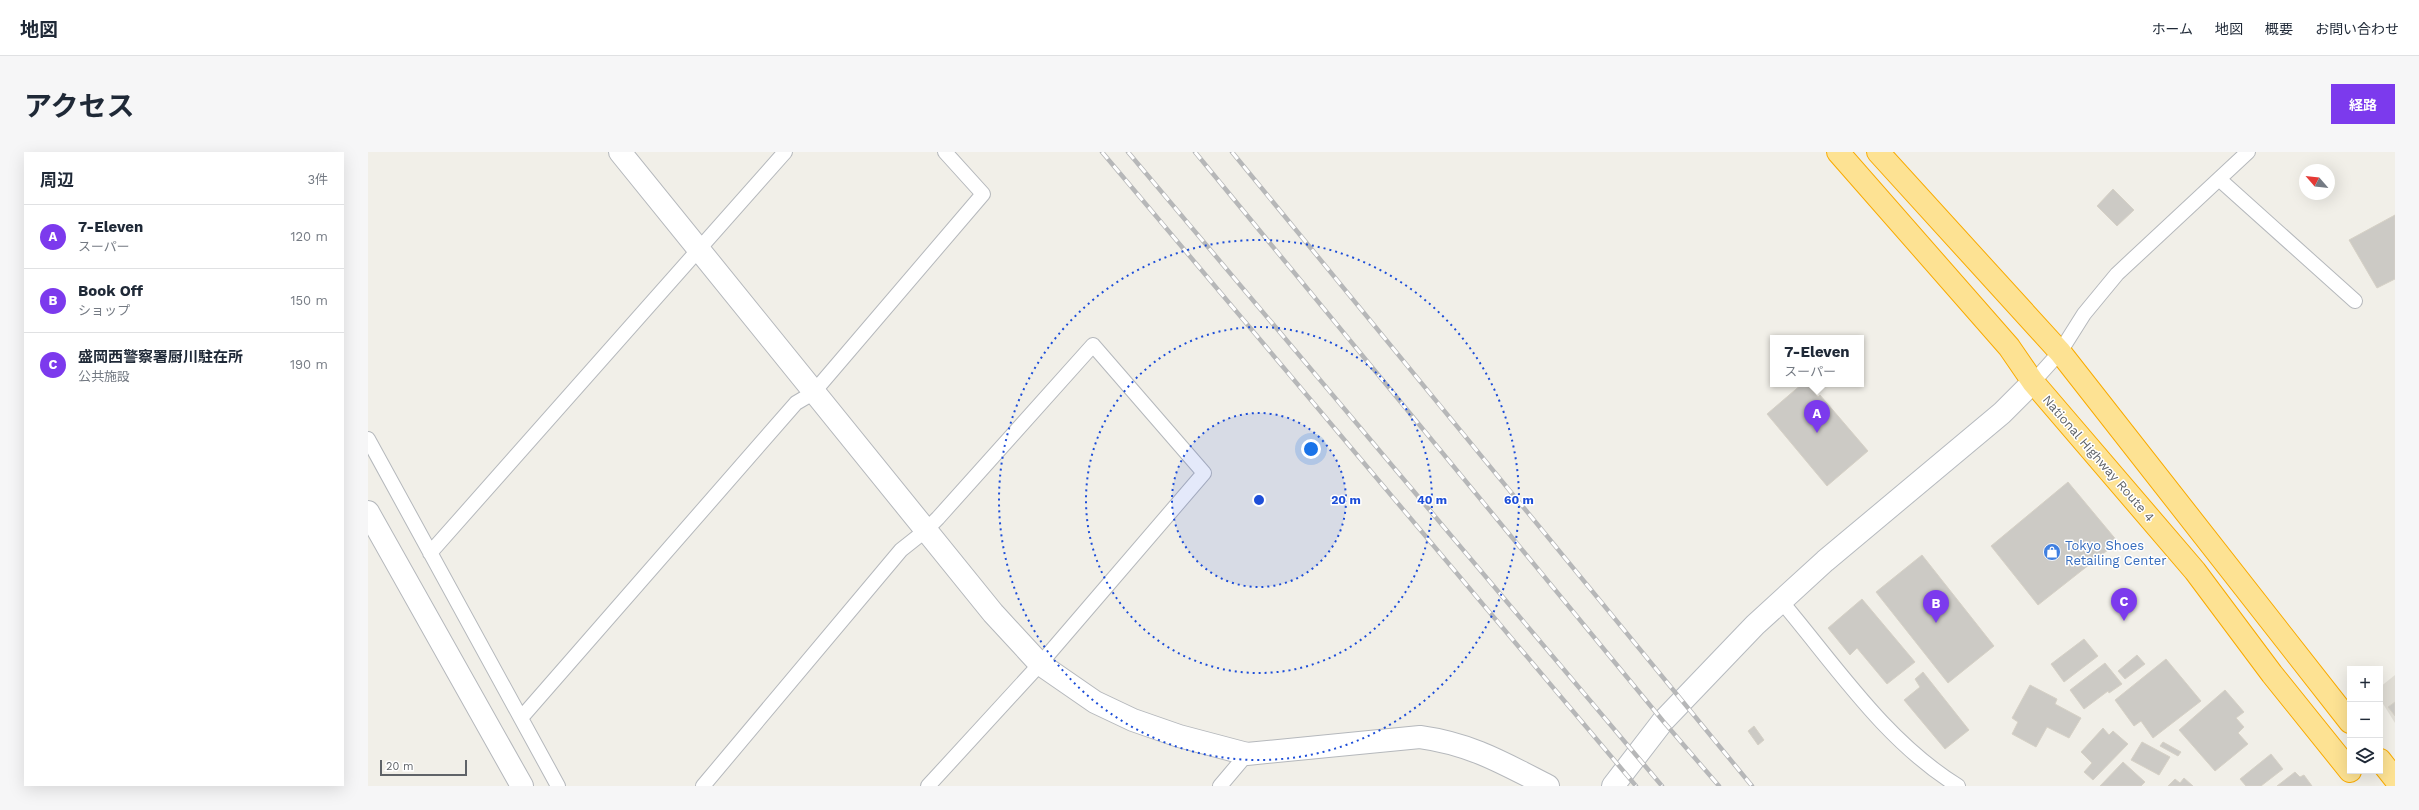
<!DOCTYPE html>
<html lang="ja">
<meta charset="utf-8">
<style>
:root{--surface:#fff;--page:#f6f6f7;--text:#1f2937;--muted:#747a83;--line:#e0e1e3;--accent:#7c3aed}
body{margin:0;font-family:"Work Sans","Noto Sans JP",sans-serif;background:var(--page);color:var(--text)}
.controls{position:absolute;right:12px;bottom:12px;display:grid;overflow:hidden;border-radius:0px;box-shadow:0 4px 16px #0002}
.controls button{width:36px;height:36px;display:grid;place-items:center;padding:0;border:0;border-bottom:1px solid var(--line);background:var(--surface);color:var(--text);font:20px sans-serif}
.compass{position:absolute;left:1931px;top:12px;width:36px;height:36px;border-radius:50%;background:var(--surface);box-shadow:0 4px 16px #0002;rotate:298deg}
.scale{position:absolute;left:12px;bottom:10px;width:87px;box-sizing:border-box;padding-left:4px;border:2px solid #5f6368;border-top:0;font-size:11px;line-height:14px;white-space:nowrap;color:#5f6368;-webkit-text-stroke:3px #fff;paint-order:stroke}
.you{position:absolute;left:943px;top:297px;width:14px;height:14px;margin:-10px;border:3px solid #fff;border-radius:50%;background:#1a73e8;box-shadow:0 0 0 6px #1a73e833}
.badge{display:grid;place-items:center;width:26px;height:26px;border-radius:50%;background:var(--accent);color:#fff;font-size:13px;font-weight:700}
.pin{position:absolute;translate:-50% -33px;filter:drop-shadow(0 1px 2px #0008)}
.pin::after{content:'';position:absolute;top:21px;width:14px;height:12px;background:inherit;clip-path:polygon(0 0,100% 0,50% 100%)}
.popup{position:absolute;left:1402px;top:183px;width:94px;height:52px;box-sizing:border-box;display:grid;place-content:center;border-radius:0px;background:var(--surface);filter:drop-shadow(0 1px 3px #0005);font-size:13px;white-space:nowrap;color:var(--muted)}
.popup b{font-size:15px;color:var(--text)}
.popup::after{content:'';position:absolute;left:50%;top:100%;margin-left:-8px;border:8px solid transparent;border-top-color:var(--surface)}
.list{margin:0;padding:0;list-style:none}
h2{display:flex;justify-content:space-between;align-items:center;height:52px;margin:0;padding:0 16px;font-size:17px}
h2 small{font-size:13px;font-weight:400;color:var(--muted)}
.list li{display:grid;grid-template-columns:26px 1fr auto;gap:12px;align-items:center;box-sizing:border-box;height:64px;padding:0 16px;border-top:1px solid var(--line)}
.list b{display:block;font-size:15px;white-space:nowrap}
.list p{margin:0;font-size:13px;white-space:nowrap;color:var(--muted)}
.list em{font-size:13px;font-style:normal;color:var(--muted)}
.icon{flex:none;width:22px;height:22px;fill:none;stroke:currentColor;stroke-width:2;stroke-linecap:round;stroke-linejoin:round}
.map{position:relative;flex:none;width:2027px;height:634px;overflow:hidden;border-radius:0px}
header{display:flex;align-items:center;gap:24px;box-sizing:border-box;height:56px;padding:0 20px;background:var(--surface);border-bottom:1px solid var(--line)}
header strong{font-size:19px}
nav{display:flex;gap:22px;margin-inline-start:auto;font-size:14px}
.intro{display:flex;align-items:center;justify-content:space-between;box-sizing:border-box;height:96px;padding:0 24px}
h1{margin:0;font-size:28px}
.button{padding:10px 18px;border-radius:0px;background:var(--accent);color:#fff;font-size:14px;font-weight:700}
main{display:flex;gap:24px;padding:0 24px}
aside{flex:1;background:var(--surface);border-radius:0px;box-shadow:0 4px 16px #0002}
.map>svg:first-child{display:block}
.education{fill:#e1ded6}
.building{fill:#cccac5;stroke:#d6d1c6}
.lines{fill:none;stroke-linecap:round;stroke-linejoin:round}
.lane-casing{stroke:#b5b8bc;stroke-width:16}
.street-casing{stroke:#b5b8bc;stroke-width:24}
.secondary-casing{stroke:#b6babf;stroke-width:24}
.highway-casing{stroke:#f9ab00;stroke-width:24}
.lane{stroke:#fff;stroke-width:14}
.street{stroke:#fff;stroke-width:22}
.secondary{stroke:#fff;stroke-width:22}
.highway{stroke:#fde293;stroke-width:22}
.rail-casing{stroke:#b6b7b8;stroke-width:4.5}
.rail{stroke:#fff;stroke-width:3;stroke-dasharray:9;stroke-linecap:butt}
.ring{fill:none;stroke:#1d4ed8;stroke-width:2;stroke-dasharray:2 4}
.labels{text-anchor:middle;stroke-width:3;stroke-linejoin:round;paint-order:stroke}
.street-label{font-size:13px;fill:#5f6368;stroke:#fff}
.shop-label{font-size:13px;fill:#366cbe;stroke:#fff;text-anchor:start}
.centre{fill:#1d4ed8;stroke:#fff;stroke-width:2}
.ring-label{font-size:12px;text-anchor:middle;font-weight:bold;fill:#1d4ed8;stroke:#fff;stroke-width:3;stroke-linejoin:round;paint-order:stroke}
</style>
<header>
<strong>地図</strong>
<nav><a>ホーム</a><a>地図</a><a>概要</a><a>お問い合わせ</a></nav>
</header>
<div class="intro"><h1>アクセス</h1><a class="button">経路</a></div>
<main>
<aside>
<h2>周辺<small>3件</small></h2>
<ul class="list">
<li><span class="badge">A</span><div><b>7-Eleven</b><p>スーパー</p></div><em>120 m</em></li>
<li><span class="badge">B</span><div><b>Book Off</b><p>ショップ</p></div><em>150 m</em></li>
<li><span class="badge">C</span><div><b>盛岡西警察署厨川駐在所</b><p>公共施設</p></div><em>190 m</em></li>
</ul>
</aside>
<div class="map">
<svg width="2027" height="634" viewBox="0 0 2027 634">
<rect width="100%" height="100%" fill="#f1efe8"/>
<path class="education" d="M2027,523V571L2012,547V535Z"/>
<path class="building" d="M1745,37L1766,58L1749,74L1729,54Z
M2027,63V127L2009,136L1981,88Z
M1434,232H1439L1450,245L1452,243L1500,299L1459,334L1399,262Z
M1700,330L1750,390L1670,453L1623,394Z
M1554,403L1626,494L1580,531L1508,440Z
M1494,447L1547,510L1519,532L1489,496L1482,503L1460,476Z
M1716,487L1730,504L1696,530L1683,512Z
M1769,503L1777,512L1757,527L1750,519Z
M1798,507L1833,549L1785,586L1773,569L1766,574L1747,548Z
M1737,511L1754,532L1741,541L1740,539L1716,557L1702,538Z
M1555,520L1601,578L1577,597L1536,548L1552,535L1547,527Z
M1662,533L1689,547L1687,552L1713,566L1701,586L1679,575L1668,595L1644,582L1650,570L1644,566Z
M1857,538L1876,560L1868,566L1876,575L1870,581L1880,592L1847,619L1811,578Z
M2027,550V564L2020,555Z
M1386,574L1396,588L1390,593L1380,579Z
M1735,576L1741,583L1745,579L1760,592L1725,628L1716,620L1724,611L1713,600Z
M1774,590L1802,605L1791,623L1763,608Z
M1795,590L1813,600L1810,604L1792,594Z
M1903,602L1915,617L1893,634H1878L1872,627Z
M1755,610L1777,630L1773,634H1732Z
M1927,620L1932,625L1936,623L1944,634H1909Z
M1816,626L1825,634H1800L1807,627L1812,631Z"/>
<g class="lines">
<g class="lane-casing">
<path id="lane" d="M1851,27L1987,149
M1665,230L1692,200L1716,162L1749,122L1880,0
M0,287L190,634
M62,401L417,0
M1413,449C1468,514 1517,589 1590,634
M153,566L428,251L445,241L615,42L577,0
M335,634L533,398L557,379L570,366L725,193L836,321L672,512L560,634
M852,634L879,602"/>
</g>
<g class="street-casing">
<path id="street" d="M252,0L625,461L672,512L727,550L765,568L811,584L879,602L1052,585C1103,592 1135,611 1180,634
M0,360L154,634"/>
</g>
<g class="secondary-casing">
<path id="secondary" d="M1245,634L1295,569L1387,473L1457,409L1634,261L1665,230"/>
</g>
<g class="highway-casing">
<path id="highway" d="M1470,0L1641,195L1665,230L1827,419L1904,522L1982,619
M1510,0L1692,200L1982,570
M2012,608L2027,627"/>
</g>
<use href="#lane" class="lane"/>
<use href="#street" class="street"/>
<use href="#secondary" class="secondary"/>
<use href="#highway" class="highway"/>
<g class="rail-casing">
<path id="rail" d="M734,0L1268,634
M760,0L1294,634
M827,0L1295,569L1351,634
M864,0L1384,634"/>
</g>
<use href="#rail" class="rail"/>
</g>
<circle cx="891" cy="348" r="87" fill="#1d4ed8" fill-opacity=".12"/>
<g class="ring">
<circle cx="891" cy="348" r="87"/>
<circle cx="891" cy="348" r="173"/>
<circle cx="891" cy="348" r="260"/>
</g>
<defs>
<g id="shop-disc" transform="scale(0.9)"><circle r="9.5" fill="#3f7fe0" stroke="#fff"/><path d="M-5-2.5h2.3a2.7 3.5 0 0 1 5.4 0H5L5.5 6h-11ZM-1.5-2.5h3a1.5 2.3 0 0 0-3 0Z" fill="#fff"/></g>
</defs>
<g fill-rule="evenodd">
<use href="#shop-disc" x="1684" y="400"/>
</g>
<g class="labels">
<g class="street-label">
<text transform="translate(1731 306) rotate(49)" y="5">National Highway Route 4</text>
</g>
<g class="shop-label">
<text x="1697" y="398">Tokyo Shoes<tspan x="1697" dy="15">Retailing Center</tspan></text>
</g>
</g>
<circle cx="891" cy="348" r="6" class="centre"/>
<g class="ring-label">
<text x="978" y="352">20 m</text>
<text x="1064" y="352">40 m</text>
<text x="1151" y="352">60 m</text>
</g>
</svg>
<div class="controls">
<button>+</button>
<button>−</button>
<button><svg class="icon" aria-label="layers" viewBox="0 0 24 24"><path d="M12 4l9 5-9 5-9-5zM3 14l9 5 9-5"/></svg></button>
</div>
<svg class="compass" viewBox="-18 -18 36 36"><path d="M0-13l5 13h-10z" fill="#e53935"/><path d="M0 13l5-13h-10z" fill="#747a83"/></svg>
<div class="scale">20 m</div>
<div class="you"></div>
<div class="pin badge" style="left:1449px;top:281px">A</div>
<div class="popup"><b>7-Eleven</b>スーパー</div>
<div class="pin badge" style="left:1568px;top:471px">B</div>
<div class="pin badge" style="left:1756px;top:469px">C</div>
</div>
</main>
